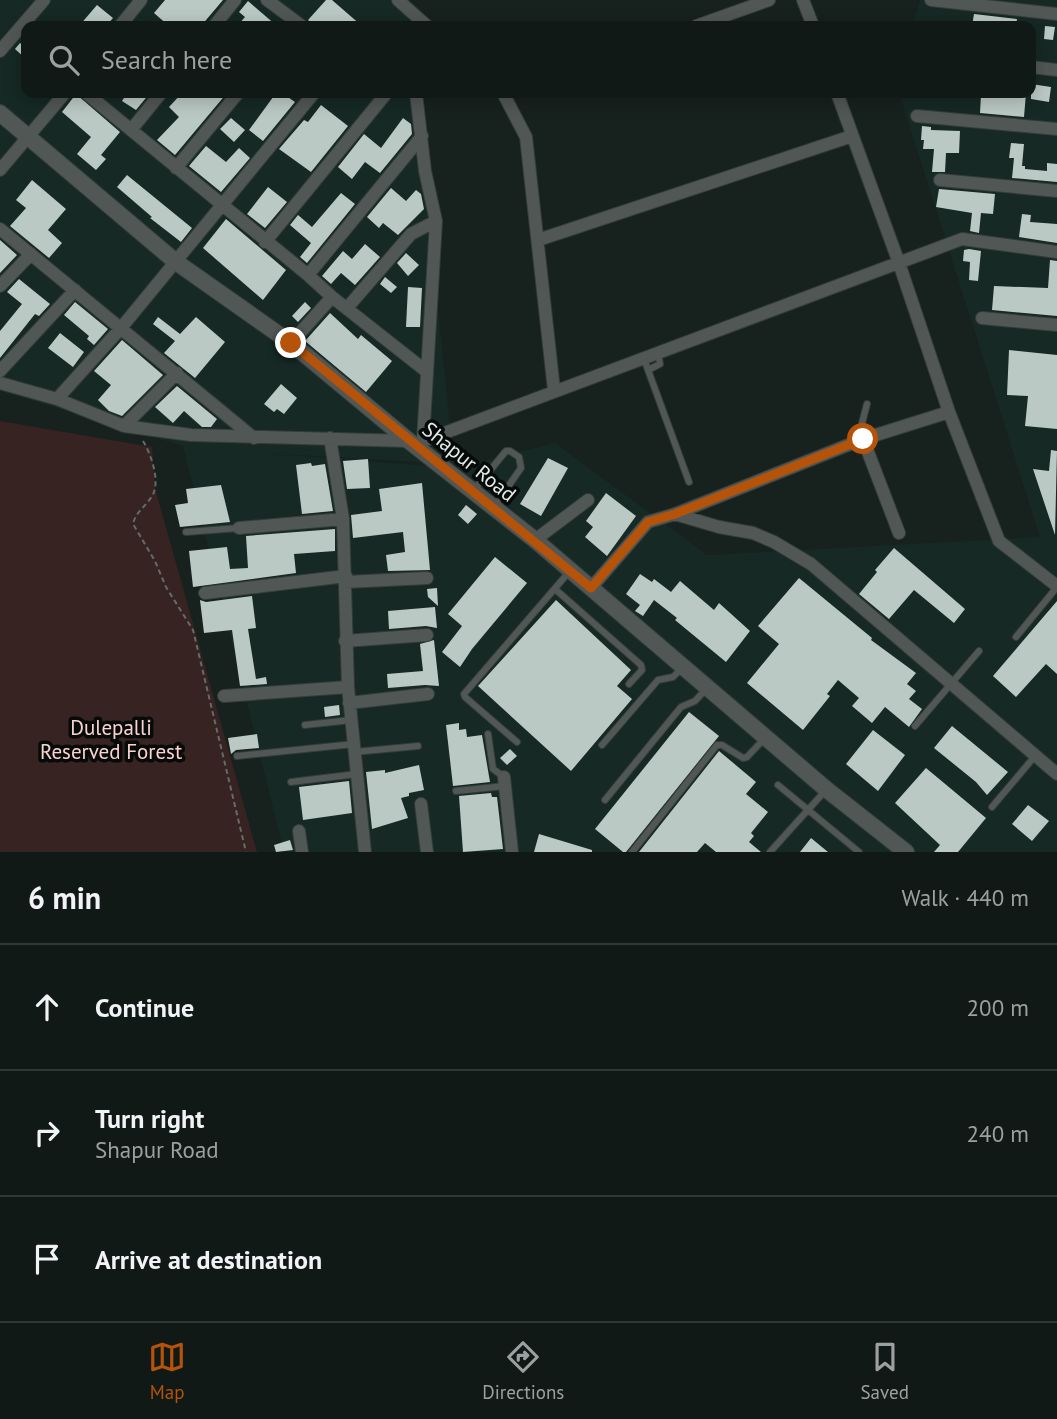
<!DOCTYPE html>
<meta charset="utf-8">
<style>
:root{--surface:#111916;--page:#1a221f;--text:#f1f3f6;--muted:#9ca0a1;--line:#303835;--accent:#b45309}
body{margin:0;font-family:"PT Sans",sans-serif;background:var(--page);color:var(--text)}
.stop{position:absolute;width:21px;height:21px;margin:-16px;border:5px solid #b45309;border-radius:50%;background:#fff}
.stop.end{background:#b45309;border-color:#fff;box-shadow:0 2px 7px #0008}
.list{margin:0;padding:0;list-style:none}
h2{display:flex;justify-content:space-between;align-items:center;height:91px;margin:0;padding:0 28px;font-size:30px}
h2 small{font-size:23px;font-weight:400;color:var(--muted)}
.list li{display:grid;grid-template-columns:46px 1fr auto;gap:21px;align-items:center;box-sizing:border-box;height:126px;padding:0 28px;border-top:2px solid var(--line)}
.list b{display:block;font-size:26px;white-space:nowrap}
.list p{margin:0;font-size:23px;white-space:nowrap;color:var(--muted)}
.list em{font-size:23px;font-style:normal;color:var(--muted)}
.icon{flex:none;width:38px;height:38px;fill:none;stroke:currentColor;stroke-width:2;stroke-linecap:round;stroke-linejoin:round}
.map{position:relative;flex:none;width:1057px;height:852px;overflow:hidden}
.search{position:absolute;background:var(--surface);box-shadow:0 4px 18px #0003;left:21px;right:21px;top:21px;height:77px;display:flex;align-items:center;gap:18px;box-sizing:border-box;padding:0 24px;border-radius:14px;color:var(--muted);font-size:26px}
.sheet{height:469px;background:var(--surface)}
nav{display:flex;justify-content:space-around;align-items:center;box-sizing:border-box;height:98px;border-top:2px solid var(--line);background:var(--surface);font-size:19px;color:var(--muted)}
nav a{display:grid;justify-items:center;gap:4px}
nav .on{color:var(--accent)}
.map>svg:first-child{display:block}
.built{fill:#162924}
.green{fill:#372322}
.building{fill:#bbc9c5}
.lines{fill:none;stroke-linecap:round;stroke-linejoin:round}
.service-casing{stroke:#343d3a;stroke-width:8}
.minor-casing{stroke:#343d3a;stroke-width:14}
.tertiary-casing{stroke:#343d3a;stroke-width:18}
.path{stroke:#636c69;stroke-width:2;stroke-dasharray:5 3.5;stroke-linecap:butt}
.service{stroke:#515755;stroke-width:6}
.minor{stroke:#515755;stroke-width:12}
.tertiary{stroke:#515755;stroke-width:16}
.route{stroke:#b45309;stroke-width:9}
.labels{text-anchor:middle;stroke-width:7;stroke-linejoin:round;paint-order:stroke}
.street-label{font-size:21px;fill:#e3eae8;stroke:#060a09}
.park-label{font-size:21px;fill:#fcd3d1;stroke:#060a09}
</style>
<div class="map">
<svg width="1057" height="852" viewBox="0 0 1057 852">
<rect width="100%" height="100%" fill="#17211e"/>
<path class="built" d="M0,0H406L409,26H26V93H416L454,464L264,453L453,468L555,443L707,555L1040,537L899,93H1031V26H913L920,0H1057V852H284L183,446L0,391Z"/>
<path class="green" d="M0,421L152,447L155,488L257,852H0Z"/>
<path class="building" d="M165,0H223L201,26H169L154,13Z
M326,0H332L362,26H315L308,20Z
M248,1L277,26H237L245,17L239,12Z
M97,5L113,18L106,26H79Z
M974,14L1017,19L1016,26H972Z
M1045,26L1055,27L1053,40L1044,39Z
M20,43L26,48V59L15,49Z
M1031,84L1051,87L1049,102L1031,99Z
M127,93H150L136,110L122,101Z
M182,93H227L175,155L157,140L179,117L169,107Z
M276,93H282L295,102L263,141L249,130Z
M1001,93H1026L1024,117L980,113L981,95L1001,96Z
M76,94L120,132L101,155L106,159L96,170L77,154L91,137L62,112Z
M321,105L348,126L311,172L279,149L304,120L308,122Z
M231,118L245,130L234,142L220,129Z
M403,118L411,124L412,134L380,173L365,162L352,179L338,167L364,134L381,148Z
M922,126L931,127V130L960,131L959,153H946L945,172H932L934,149H923L924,140H921Z
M1011,143L1024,144L1022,166H1025V169L1047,171V163L1057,164V182L1012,178L1014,158H1009Z
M206,146L226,162L239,148L250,158L221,192L189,166Z
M127,175L192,228L181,242L150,218L152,217L117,187Z
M32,180L66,209L48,230L62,243L49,258L10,226L26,208L16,200Z
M268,187L287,202L265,228L247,214Z
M391,188L406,201L416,190L421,194L424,209L398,235L383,223L379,228L367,217Z
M939,189L995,194L993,214L981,213L979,233L970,231L972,213L936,207Z
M341,193L355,204L307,263L300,257L311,243L290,225L298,215L312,227Z
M1022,214L1031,215L1030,222L1057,224V243L1019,237Z
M226,219L286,270L263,300L203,248Z
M0,240L17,255L0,273Z
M365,244L380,257L355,285L341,273L331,284L322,276L343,251L352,259Z
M969,249L981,251L978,281L969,280L970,262L963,261L964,250Z
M406,253L419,265L408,276L397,263Z
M1050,260L1057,261V316L992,310L994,286L1048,288Z
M385,277L397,287L391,293L380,284Z
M19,279L50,304L39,316L35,314L0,358V331L22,304L7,292Z
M408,287L422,288L420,327H406Z
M75,302L108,329L94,345L87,339L89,336L64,315Z
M305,302L311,308L298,322L292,316Z
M330,313L358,339L361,335L392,361L366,392L305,341Z
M158,317L180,334L196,317L225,342L195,378L164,353L175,341L153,324Z
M60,333L84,352L73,367L48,348Z
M122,340L163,375L122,416L109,411L98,400L111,385L94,371Z
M1009,350L1057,355V429L1025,426L1028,396L1007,395Z
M281,384L297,398L284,414L277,409L274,412L264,404Z
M177,386L217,419L211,427H202L184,411L173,423L155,407Z
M1051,450L1057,451L1055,535L1033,469L1049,471Z
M548,458L568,468L541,516L520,504Z
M368,459L370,488L347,489L343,461Z
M311,463L312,466L325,464L333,511L302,514L296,465Z
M422,483L430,570L388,571L386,555L405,552L403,532L353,538L351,515L382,511L379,489Z
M221,485L230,522L180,527L175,505L188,503L186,489Z
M606,493L636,516L607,556L585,537L593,527L586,521Z
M466,505L477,514L468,524L458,515Z
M335,529V551L294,554L296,573L193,587L189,551L227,547L230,569L248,568L246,536Z
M894,548L965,609L954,623L914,590L889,619L859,594L877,572L875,570Z
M495,557L527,583L472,649L460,667L442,652L462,626L448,614Z
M640,574L652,582L654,579L671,592L680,581L714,610L719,603L750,631L726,662L675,620L677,618L654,600L643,616L635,611L640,605L626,594Z
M799,578L872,638L871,640L916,673L907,684L916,691L909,699L922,709L909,727L885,707L872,723L852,706L859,698L838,680L827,694L830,696L803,730L747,683L779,644L758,626Z
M437,588L438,606L428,597L427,589Z
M252,596L256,628L248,629L256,679L266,677L267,684L240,686L232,630L204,633L200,600L206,602Z
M556,600L631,670L617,686L632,699L571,771L478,686Z
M1057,601V674L1046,664L1016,697L993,676Z
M435,607L437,628L426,626L389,629L388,611Z
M434,640L439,686L425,685L388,688L387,674L423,671L420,644Z
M339,705L340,715L325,717L324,707Z
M689,712L719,736L626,852H623L595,829Z
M459,723V730L466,729L467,737L482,735L490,782L453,786L446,725Z
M952,726L1008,772L987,795L976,782L934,748Z
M873,730L905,755L878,791L846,764Z
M257,734L259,748L236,750L231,754L228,738Z
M510,749L517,756L507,765L500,758Z
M719,751L756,782L746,794L768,812L751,833L754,836L749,842L761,852H716L705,843L697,852H639Z
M419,765L424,790L409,793V796L401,798L408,818L372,829L366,772L385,770V773Z
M926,768L986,818L958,852H934L940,845L895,803Z
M349,781L352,813L303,820L299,787Z
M491,793L492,797H497L503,849L463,852L459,796Z
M1028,805L1049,821L1032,841L1012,824Z
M539,834L592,850V852H534Z
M811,838L828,852H800Z
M290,840L293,850L276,852L274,845Z"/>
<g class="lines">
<g class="service-casing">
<path id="service" d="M644,359L689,482
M648,370L660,364L658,354
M867,438L862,423L867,404
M473,491L506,451H510L519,457L521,468L494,507
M186,532L239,528
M555,589L641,665L642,670L629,684
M1016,637L1057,587
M305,725L351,720
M915,726L979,651
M488,734L493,769L504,777
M517,742L465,697L464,694L569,572
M602,745L658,680L673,677L682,668
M354,752L418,746
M237,756L354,744
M291,782L357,774
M778,785L859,852
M456,791L505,786
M605,800L681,707L695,701L706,689
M992,807L1035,756
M632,852L717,745H722L743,758L747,757L764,739
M770,852L825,791"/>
</g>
<g class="minor-casing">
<path id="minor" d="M267,0L302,26
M398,0L427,26
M803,0L813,26
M931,0L1057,14
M120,26L141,0
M214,26L235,0
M696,26L769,0
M0,51L44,0
M1031,67L1057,70
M86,93L308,275L332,297L426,371
M503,93L526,137L554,390
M837,93L899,263L949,412L999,541L1057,586
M917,116L1057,129
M131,130L161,93
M176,168L238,93
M0,170L65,93
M940,180L1057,191
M0,229L254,438
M538,240L852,136
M265,242L385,95
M308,275L422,136
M0,286L31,254
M347,308L411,234L436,221L425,171L416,93
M982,318L1057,325
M291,343L332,297
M0,371L75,290
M0,383L57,399L124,426L191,435L409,441
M57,399L121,328L314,93
M124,426L177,373
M330,438L343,519L348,687L365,852
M863,439L899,533
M423,441L436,221
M416,447L423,441L962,239L1057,252
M675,514L719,527L753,533L774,542L811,564L1057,774
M239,528L343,519
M535,540L588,500
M346,582L427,578
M591,588L648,522L675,514L863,439L949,412
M205,593L346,576
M345,641L427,635
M224,696L348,687
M349,703L428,694
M504,777L512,852
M421,804L427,852
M299,831L302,852"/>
</g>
<g class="tertiary-casing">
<path id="tertiary" d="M0,113L176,262L291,343L409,441L535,540L826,789L906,852"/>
</g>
<path class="path" d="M143,441C151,454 161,482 152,496C146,506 135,513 133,524L155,561L166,587L193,630L246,852"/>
<use href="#service" class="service"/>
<use href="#minor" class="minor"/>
<use href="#tertiary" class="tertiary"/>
</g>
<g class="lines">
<path class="route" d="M291,343L591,588L648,522L675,514L863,439"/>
</g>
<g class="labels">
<g class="street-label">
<text transform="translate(469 462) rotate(39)" y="7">Shapur Road</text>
</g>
<g class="park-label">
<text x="111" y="735">Dulepalli<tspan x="111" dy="24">Reserved Forest</tspan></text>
</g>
</g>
</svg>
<div class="stop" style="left:863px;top:439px"></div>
<div class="stop end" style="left:291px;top:343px"></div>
<div class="search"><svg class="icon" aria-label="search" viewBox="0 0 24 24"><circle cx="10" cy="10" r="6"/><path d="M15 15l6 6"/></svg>Search here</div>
</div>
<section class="sheet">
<h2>6 min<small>Walk · 440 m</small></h2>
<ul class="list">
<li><svg class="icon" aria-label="ahead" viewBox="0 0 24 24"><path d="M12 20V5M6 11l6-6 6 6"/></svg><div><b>Continue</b></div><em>200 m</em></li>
<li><svg class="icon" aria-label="right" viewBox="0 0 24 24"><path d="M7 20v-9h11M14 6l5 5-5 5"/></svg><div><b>Turn right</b><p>Shapur Road</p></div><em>240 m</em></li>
<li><svg class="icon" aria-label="arrive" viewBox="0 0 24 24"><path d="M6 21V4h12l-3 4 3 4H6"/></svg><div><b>Arrive at destination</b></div></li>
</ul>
</section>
<nav>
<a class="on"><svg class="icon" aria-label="map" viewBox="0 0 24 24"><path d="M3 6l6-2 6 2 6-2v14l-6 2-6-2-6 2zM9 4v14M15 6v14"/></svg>Map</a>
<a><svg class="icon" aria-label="directions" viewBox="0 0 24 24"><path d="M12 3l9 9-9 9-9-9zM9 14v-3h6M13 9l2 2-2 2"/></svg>Directions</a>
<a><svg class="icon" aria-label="saved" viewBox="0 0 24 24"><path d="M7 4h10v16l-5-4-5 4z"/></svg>Saved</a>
</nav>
